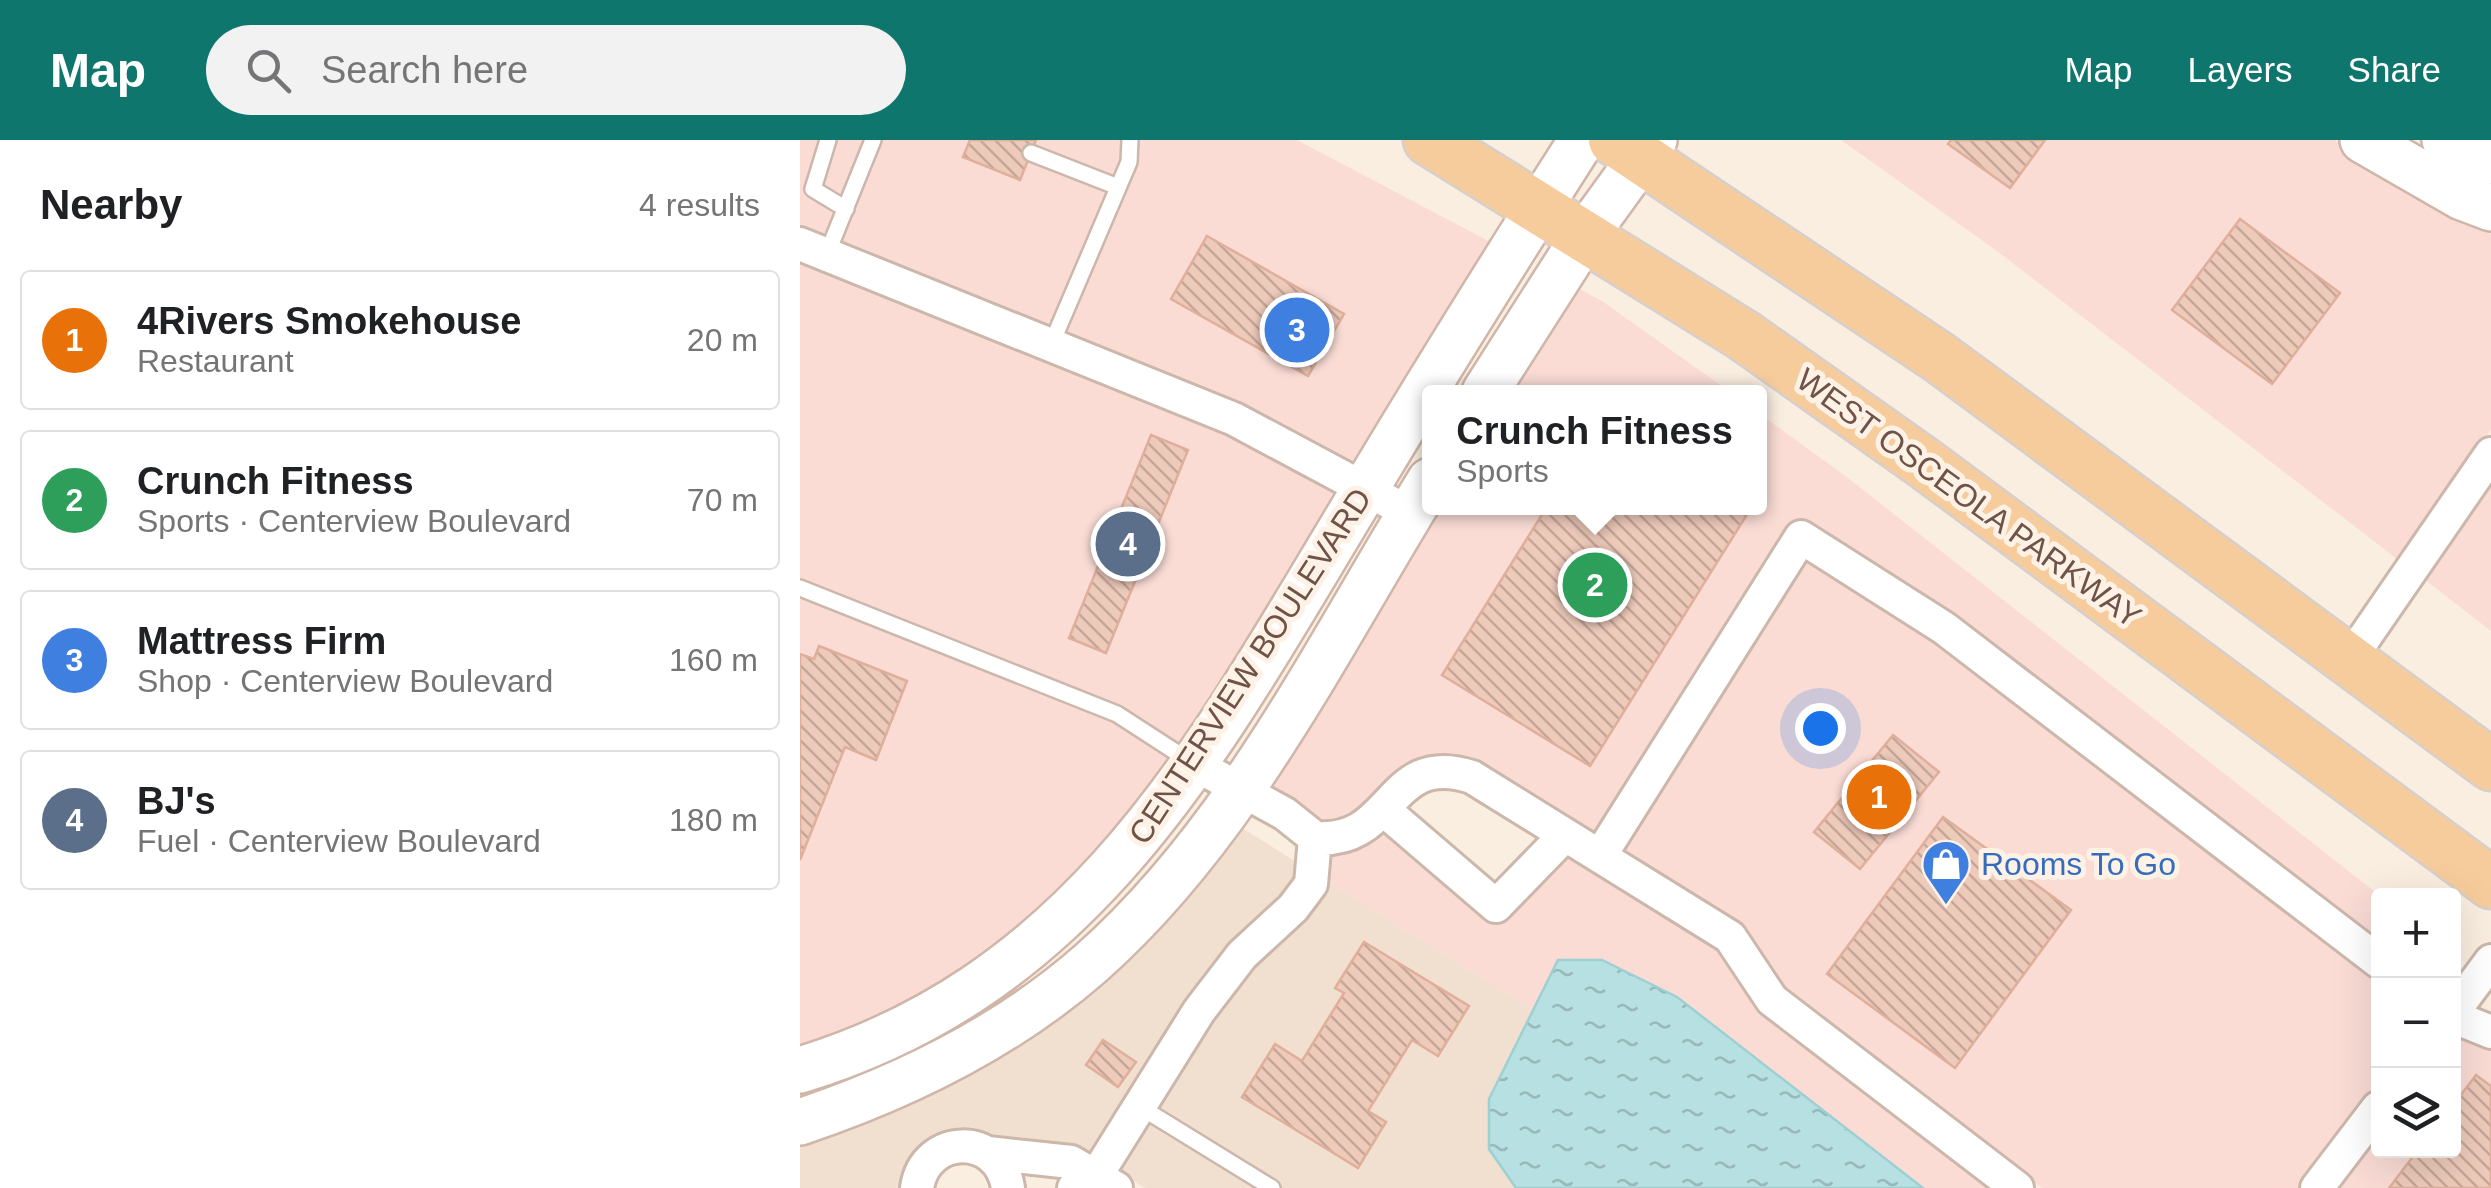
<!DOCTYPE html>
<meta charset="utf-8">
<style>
:root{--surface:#fff;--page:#f2f2f2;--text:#202124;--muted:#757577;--line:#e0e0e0;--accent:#0f766e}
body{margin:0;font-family:Arial,sans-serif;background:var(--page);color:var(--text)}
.controls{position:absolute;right:30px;bottom:30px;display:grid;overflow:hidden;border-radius:10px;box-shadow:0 10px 40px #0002}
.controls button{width:90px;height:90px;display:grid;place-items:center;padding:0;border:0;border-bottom:2px solid var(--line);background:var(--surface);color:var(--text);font:50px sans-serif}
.you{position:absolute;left:1020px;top:588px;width:35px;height:35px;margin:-25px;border:8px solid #fff;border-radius:50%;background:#1a73e8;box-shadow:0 0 0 15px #1a73e833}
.badge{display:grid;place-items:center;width:65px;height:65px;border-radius:50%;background:var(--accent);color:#fff;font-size:32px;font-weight:700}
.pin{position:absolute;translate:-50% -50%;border:5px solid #fff;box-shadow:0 2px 10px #0006}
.popup{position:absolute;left:622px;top:245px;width:345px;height:130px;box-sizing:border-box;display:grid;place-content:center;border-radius:10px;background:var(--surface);filter:drop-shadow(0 2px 8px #0005);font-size:32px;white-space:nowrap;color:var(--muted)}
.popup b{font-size:38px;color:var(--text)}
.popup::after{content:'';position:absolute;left:50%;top:100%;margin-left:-20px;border:20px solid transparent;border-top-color:var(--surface)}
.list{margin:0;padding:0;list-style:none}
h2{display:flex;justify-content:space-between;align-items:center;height:130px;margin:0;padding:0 40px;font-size:42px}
h2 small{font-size:32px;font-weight:400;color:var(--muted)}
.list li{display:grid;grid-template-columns:65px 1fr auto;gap:30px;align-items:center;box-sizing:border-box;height:140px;margin:0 20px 20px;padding:0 20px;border:2px solid var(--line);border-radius:10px}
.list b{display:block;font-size:38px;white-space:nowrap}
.list p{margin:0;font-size:32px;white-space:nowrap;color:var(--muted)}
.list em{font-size:32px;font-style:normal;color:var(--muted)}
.icon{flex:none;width:55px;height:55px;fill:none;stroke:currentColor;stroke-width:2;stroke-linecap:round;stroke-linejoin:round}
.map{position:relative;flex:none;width:1691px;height:1048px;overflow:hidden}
header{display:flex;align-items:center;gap:60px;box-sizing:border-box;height:140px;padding:0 50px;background:var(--accent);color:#fff}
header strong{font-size:48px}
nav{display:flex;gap:55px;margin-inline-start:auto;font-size:35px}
.search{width:700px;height:90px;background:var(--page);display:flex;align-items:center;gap:25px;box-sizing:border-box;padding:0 35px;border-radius:55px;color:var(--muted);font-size:38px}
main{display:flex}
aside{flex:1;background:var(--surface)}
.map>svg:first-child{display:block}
.residential{fill:#f1dfcf}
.commercial{fill:#fadcd5}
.water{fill:url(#water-ripples);stroke:#9ed0d3;stroke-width:2.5}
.building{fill:url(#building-back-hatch);stroke:#e0af9b;stroke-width:2.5}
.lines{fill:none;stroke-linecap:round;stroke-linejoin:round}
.lane-casing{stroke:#ccb7ab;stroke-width:20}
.street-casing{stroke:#ccb7ab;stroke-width:38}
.secondary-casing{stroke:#cfb6a9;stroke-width:50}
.primary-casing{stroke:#d7cfcc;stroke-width:55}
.lane{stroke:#fff;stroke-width:15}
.street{stroke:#fff;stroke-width:32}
.secondary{stroke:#fff;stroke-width:45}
.primary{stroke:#f6cc9c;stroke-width:50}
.labels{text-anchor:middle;stroke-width:10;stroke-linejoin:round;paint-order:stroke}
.street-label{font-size:32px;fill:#6f5349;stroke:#fef2e6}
.shop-label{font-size:32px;fill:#366cbe;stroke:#fef2e6;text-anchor:start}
</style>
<header>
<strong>Map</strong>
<div class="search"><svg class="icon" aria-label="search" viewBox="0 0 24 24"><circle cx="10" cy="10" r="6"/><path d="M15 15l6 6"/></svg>Search here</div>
<nav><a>Map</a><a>Layers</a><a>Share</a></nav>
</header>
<main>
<aside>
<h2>Nearby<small>4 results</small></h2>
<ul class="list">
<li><span class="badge" style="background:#e8710a">1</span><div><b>4Rivers Smokehouse</b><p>Restaurant</p></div><em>20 m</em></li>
<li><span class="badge" style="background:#2e9e5b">2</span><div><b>Crunch Fitness</b><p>Sports · Centerview Boulevard</p></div><em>70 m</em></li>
<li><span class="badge" style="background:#3f7fe0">3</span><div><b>Mattress Firm</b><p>Shop · Centerview Boulevard</p></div><em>160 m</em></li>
<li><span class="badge" style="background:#5c6f8a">4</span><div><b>BJ's</b><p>Fuel · Centerview Boulevard</p></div><em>180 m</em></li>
</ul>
</aside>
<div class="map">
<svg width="1691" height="1048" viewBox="0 0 1691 1048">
<defs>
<pattern id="water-ripples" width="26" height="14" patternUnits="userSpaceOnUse" patternTransform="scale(2.5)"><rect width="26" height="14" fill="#b7e0e2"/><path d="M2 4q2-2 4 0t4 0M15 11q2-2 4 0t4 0" fill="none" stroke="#99b8b9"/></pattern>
<pattern id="building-back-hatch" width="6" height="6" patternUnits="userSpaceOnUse" patternTransform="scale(2.5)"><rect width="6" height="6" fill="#eecaba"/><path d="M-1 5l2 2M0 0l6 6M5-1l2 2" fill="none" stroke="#c5a799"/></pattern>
</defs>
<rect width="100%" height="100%" fill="#faeee0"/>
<path class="residential" d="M434,683L501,725L498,737L293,1015L274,1007L163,989L129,999L116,1012L97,1048H0V998L117,954Z
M526,741L733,870L689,959V1008L716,1048H345L317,1031L411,881L451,826Z"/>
<path class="commercial" d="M0,0H497L698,106L560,329L438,264L0,87Z
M1041,0H1534L1691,85V289L1601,422L1197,111Z
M0,120L428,294L544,356L382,615L224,793L83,882L0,914Z
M770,144L802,161L930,252H702Z
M960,274L1048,338L1579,755L1578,802L1007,383L796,696L767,673L763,676L679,623L650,614L624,616L605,626L575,658L536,684L519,682L462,645L631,368H960Z
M1691,340V491L1624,439Z
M1005,417L1137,502L1578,840V944L1499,1048H1242L981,849L820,711Z
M584,689L687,778L767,714L920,810L1192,1048H1123L877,857L802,820L758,821L733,870L526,741L529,715L561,707Z
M1654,895L1691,908V1048H1535L1578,992V1010H1654Z"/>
<path class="water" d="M758,820H802L877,857L1123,1048H716L689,1009V959Z"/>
<path class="building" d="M170,0H236L220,40L163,17Z
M1151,0H1245L1210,48L1148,4Z
M1440,79L1540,153L1472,244L1372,170Z
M407,96L544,174L508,236L371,159Z
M351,295L388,310L306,513L269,498Z
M746,368H951L790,626L642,535Z
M19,506L107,541L76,620L45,607L0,720V514L14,519Z
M1093,595L1139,632L1060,729L1014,692Z
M1143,677L1271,770L1155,928L1027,834Z
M564,802L669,866L638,916L612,900L568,971L586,982L558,1028L442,957L475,904L502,921L544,853L535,848Z
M303,900L336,922L318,947L286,925Z
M1676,935L1691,946V1048H1589L1618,1010H1654V964Z"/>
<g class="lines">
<g class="lane-casing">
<path id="lane" d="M28,0L13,49L46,69
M231,13L318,47
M27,114L73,0
M251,205L329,22L330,0
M0,448L317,574L388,620
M342,968L472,1048"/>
</g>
<g class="street-casing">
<path id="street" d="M0,104L434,279L610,373
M1549,520L1691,314
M394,624L485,674L515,698
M584,670L696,766L765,695
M515,698C596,705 586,609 672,637L930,797L972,860L1217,1048
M800,716L1001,397L1144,488L1578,821
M1654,871L1691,821
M1654,877L1691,892
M188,1013L271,1022L316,1048
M117,1048C125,993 200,992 208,1048
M274,1048L296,1036L399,871L442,815L493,768L511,744L515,698
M1517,1048L1578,968"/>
</g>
<g class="secondary-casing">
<path id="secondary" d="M1563,0L1662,57L1691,68
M1645,0L1691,21
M685,252L786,94L854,0
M0,930C290,842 412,602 558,361C631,239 706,119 782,0
M0,982C104,947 208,896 291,823C438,693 528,506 630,341"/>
</g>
<g class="primary-casing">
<path id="primary" d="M629,0L943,195L1124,323L1691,743
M814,0L1140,218L1691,625"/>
</g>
<use href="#lane" class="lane"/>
<use href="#street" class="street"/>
<use href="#secondary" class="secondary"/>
<use href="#primary" class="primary"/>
</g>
<defs>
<g id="shop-pin" transform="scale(2.5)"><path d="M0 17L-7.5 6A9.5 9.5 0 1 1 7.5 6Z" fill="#3f7fe0" stroke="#fef2e6"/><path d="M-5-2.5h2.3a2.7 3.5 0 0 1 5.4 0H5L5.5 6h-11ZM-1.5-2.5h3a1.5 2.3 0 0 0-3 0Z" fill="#fff"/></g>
</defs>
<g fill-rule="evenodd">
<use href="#shop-pin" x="1146" y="724"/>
</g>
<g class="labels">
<g class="street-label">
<text transform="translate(1169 358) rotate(36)" y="11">WEST OSCEOLA PARKWAY</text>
<text transform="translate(450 526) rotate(-57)" y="11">CENTERVIEW BOULEVARD</text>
</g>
<g class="shop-label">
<text x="1181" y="735">Rooms To Go</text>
</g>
</g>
</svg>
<div class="controls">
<button>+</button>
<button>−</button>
<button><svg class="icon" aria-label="layers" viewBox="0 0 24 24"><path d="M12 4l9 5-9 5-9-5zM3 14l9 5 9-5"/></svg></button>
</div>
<div class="you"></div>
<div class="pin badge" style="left:1079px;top:657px;background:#e8710a">1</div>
<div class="pin badge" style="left:795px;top:445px;background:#2e9e5b">2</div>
<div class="popup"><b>Crunch Fitness</b>Sports</div>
<div class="pin badge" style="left:497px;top:190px;background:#3f7fe0">3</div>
<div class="pin badge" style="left:328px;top:404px;background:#5c6f8a">4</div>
</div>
</main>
